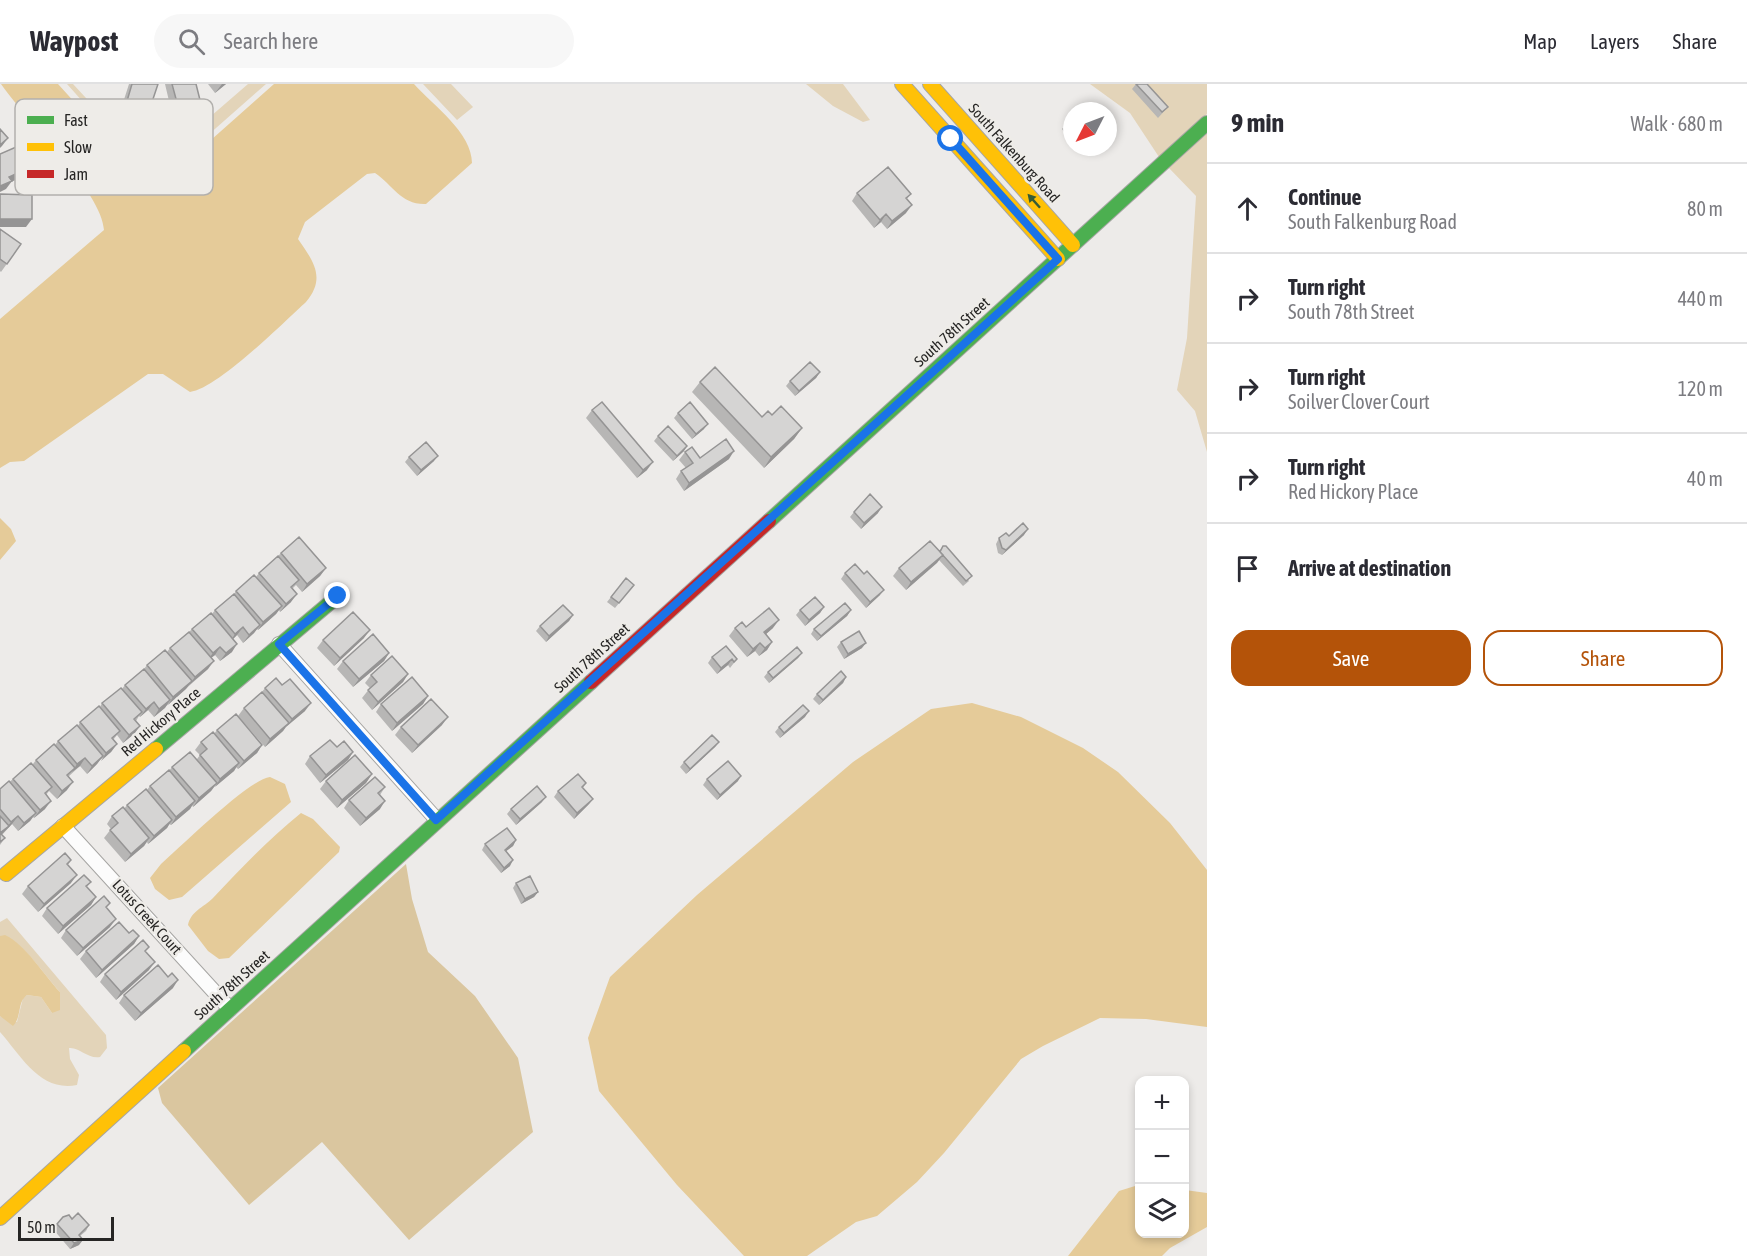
<!DOCTYPE html>
<meta charset="utf-8">
<style>
:root{--surface:#fff;--page:#f7f7f7;--text:#2b2b33;--muted:#7c7c81;--line:#e1e1e2;--accent:#b45309}
body{margin:0;font-family:"Asap Condensed",sans-serif;background:var(--page);color:var(--text)}
.controls{position:absolute;right:18px;bottom:18px;display:grid;overflow:hidden;border-radius:12px;box-shadow:0 3px 9px #0003}
.controls button{width:54px;height:54px;display:grid;place-items:center;padding:0;border:0;border-bottom:2px solid var(--line);background:var(--surface);color:var(--text);font:30px sans-serif}
.compass{position:absolute;left:1063px;top:18px;width:54px;height:54px;border-radius:50%;background:var(--surface);box-shadow:0 3px 9px #0003;rotate:228deg}
.scale{position:absolute;left:18px;bottom:15px;width:96px;box-sizing:border-box;padding-left:6px;border:3px solid #262524;border-top:0;font-size:16px;line-height:21px;white-space:nowrap;color:#262524;-webkit-text-stroke:4px #eeece8;paint-order:stroke}
.stop{position:absolute;width:18px;height:18px;margin:-14px;border:4px solid #1a73e8;border-radius:50%;background:#fff}
.stop.end{background:#1a73e8;border-color:#fff;box-shadow:0 2px 6px #0008}
.list{margin:0;padding:0;list-style:none}
h2{display:flex;justify-content:space-between;align-items:center;height:78px;margin:0;padding:0 24px;font-size:26px}
h2 small{font-size:20px;font-weight:400;color:var(--muted)}
.list li{display:grid;grid-template-columns:39px 1fr auto;gap:18px;align-items:center;box-sizing:border-box;height:90px;padding:0 24px;border-top:2px solid var(--line)}
.list b{display:block;font-size:22px;white-space:nowrap}
.list p{margin:0;font-size:20px;white-space:nowrap;color:var(--muted)}
.list em{font-size:20px;font-style:normal;color:var(--muted)}
.actions{display:flex;gap:12px;padding:18px 24px}
.actions a{flex:1;padding:14px 0;border:2px solid var(--accent);border-radius:18px;text-align:center;font-size:21px;color:var(--accent)}
.actions .main{background:var(--accent);color:#fff}
.icon{flex:none;width:33px;height:33px;fill:none;stroke:currentColor;stroke-width:2;stroke-linecap:round;stroke-linejoin:round}
.map{position:relative;flex:none;width:1207px;height:1172px;overflow:hidden}
header{display:flex;align-items:center;gap:36px;box-sizing:border-box;height:84px;padding:0 30px;background:var(--surface);border-bottom:2px solid var(--line)}
header strong{font-size:28px}
nav{display:flex;gap:33px;margin-inline-start:auto;font-size:21px}
.search{width:420px;height:54px;background:var(--page);display:flex;align-items:center;gap:15px;box-sizing:border-box;padding:0 21px;border-radius:33px;color:var(--muted);font-size:22px}
main{display:flex}
aside{flex:1;background:var(--surface)}
.map>svg:first-child{display:block}
.green{fill:#e3d4b9}
.forest{fill:#dac69f}
.water{fill:#e5cb99}
.lines{fill:none;stroke-linecap:round;stroke-linejoin:round}
.street-casing{stroke:#a6a5a3;stroke-width:16}
.fast-casing{stroke:#a6a5a3;stroke-width:16}
.slow-casing{stroke:#a6a5a3;stroke-width:16}
.jam-casing{stroke:#a6a5a3;stroke-width:16}
.street{stroke:#fcfcfc;stroke-width:14}
.fast{stroke:#4caf50;stroke-width:14}
.slow{stroke:#ffc107;stroke-width:14}
.jam{stroke:#c62828;stroke-width:14}
.wall{fill:#b7b6b5}
.shaded-wall{fill:#959494}
.building{fill:#d5d4d3;stroke:#959494;stroke-width:1.5}
.oneway{fill:#355c36}
.route{stroke:#1a73e8;stroke-width:8}
.labels{text-anchor:middle;stroke-width:5;stroke-linejoin:round;paint-order:stroke}
.street-label{font-size:15px;fill:#262524;stroke:#eeece8}
.key{fill:#eeece8;stroke:#b2b0ad;stroke-width:1.5}
.key-label{font-size:16px;fill:#262524}
</style>
<header>
<strong>Waypost</strong>
<div class="search"><svg class="icon" aria-label="search" viewBox="0 0 24 24"><circle cx="10" cy="10" r="6"/><path d="M15 15l6 6"/></svg>Search here</div>
<nav><a>Map</a><a>Layers</a><a>Share</a></nav>
</header>
<main>
<div class="map">
<svg width="1207" height="1172" viewBox="0 0 1207 1172">
<rect width="100%" height="100%" fill="#edebe9"/>
<path class="green" d="M67,0H73L151,84L248,0H266L165,89L149,92Z
M423,0H451L473,23L457,36Z
M806,0H843L870,36L863,38L833,22Z
M1090,0H1207V30L1159,73L1130,29Z
M1207,48V368L1195,327L1177,306L1187,254L1196,112L1168,83Z
M7,834L106,951L107,964L100,973C87,975 80,963 69,964L70,975L79,991L77,1001C40,1008 22,973 0,948V932L17,938L23,914L27,911L41,913L52,929L60,908C47,894 18,851 0,852V838Z"/>
<path class="forest" d="M406,780L412,815L428,868L475,912L518,974L533,1048L409,1156L322,1058L249,1121L162,1019L158,1004Z"/>
<path class="water" d="M1,0H58L147,98L167,95L274,0H414C434,22 472,49 472,79L426,120C401,121 393,101 375,89L367,90L305,138L298,155C314,178 326,194 306,218C283,239 217,305 190,308L163,290H148L24,377L10,378L0,384V235L104,146C103,109 24,34 1,0Z
M0,434L11,445L16,457L0,476Z
M972,619L1021,633L1083,664L1118,688L1170,739L1207,786V943L1146,935L1100,934L1043,962L1021,975L944,1069L917,1098L877,1132L856,1138L807,1172H744L677,1101L599,1007L588,954L610,893L697,811L853,678L931,625Z
M270,693L285,700L291,718L182,813L169,816L155,805L150,794L161,780C182,762 248,696 270,693Z
M301,729L313,735L340,763L339,768L229,874L219,875L208,867L188,841C191,827 203,824 213,814C241,784 269,755 301,729Z
M5,851C26,861 44,891 60,908V926L52,929L41,913L27,911C17,918 22,933 13,942L0,932V852Z
M1135,1102H1139L1140,1150H1184L1185,1106L1207,1109V1143L1170,1164L1162,1172H1068L1119,1107Z"/>
<g class="lines">
<g class="street-casing">
<path id="street" d="M279,560L437,736
M63,742L230,925"/>
</g>
<g class="fast-casing">
<path id="fast" d="M769,437L1207,39
M156,665L338,512
M184,967L591,598"/>
</g>
<g class="slow-casing">
<path id="slow" d="M902,0L1058,175
M930,0L1073,161
M6,790L156,665
M0,1134L184,967"/>
</g>
<g class="jam-casing">
<path id="jam" d="M591,598L769,437"/>
</g>
<use href="#street" class="street"/>
<use href="#fast" class="fast"/>
<use href="#slow" class="slow"/>
<use href="#jam" class="jam"/>
</g>
<path class="wall" d="M129,0H158L145,32L121,25Z
M165,0H196L201,20L196,28L173,34Z
M208,0H226L215,9Z
M1136,0L1168,23L1158,34L1132,5Z
M1072,34V58L1062,45L1066,40Z
M857,109L911,110L907,115L906,129L887,145L881,138L874,144L852,117Z
M0,145L21,160L1,188L0,187Z
M820,288L816,294L795,312L786,302L790,297Z
M700,298L762,333L772,331L802,344L794,355L764,384L692,308Z
M592,326L647,386L637,394L586,334Z
M678,329L704,345L692,355L674,334Z
M658,352L684,367L673,377L654,357Z
M685,368L700,374L729,375L684,407L676,395L681,387L686,384L679,376Z
M409,373L434,377L417,392L405,378Z
M854,428L878,429L861,445L850,433Z
M1024,451L1002,471L998,469L996,460L999,454L1009,452Z
M943,462L969,497L963,502L939,476L906,506L893,492L899,484L939,467Z
M281,469L326,484L320,492L302,508L296,501L292,505L291,518L280,528L279,526L276,530L258,546L257,545L254,549L243,559L237,551L233,555L232,568L220,577L215,571L211,574L208,585L154,633L148,626L140,633L139,632L136,637L140,642L134,650L123,659L117,651L113,656L117,660L111,668L100,676L97,680L87,690L80,682L68,693L67,706L57,715L49,707L46,711L45,725L34,734L33,733L30,737L18,747L12,740L2,751L5,754L0,761V705L33,680L36,676L55,661L58,657L78,642L80,638L100,623L102,619L122,605L125,601L144,585L147,581L167,568L170,564L189,548L192,545L212,530L215,526L234,510L236,507L256,493L259,489L278,472Z
M845,489L880,511L866,524L841,495Z
M634,501L615,524L607,518L611,513Z
M824,523L820,529L805,542L796,531L800,526Z
M851,526L847,532L817,557L811,550L814,545Z
M573,531L569,537L546,558L536,547L540,542Z
M746,543L773,544L766,550L772,558L767,566L759,572L755,567L747,573L729,552L735,544Z
M364,554L334,582L317,564L323,556Z
M841,558L862,564L844,575L837,563Z
M389,569L384,577L353,603L337,585L343,577Z
M802,569L798,574L769,599L764,593L768,588Z
M712,573L737,575L730,584L728,581L717,590L708,579Z
M408,590L403,598L372,626L362,614L370,604L365,599L371,591Z
M846,593L843,599L819,621L813,615L817,610Z
M265,604L305,627L286,642L283,647L265,663L238,632L244,624L262,608Z
M428,612L423,620L392,647L376,628L381,620Z
M805,633L780,654L775,648L779,643Z
M442,641L412,669L395,651L401,643Z
M217,646L262,661L257,669L238,685L236,683L234,687L214,703L211,707L193,723L192,721L190,725L171,741L169,740L167,744L148,760L147,758L144,762L125,778L104,754L111,745L107,740L112,732L124,725L127,721L147,706L150,702L169,687L172,683L197,675L200,671L195,666L201,658L214,650Z
M719,658L715,663L686,690L680,683L684,678Z
M337,663L353,668L348,676L320,699L305,680L310,672Z
M372,690L366,699L337,724L320,705L326,697Z
M707,695L738,697L717,716L703,701Z
M586,699L583,704L593,715L589,720L574,735L554,713L558,707Z
M385,703L380,711V725L360,742L344,724L349,716Z
M542,718L516,741L507,730L511,725Z
M516,756L513,762L506,767L510,782L501,789L482,766L485,760Z
M71,776L68,781L71,799L38,828L22,810L28,802Z
M91,798L87,803L96,813L91,821L58,850L42,832L47,824Z
M516,799L538,808L534,813L521,820L513,804Z
M110,819L106,824L110,843L77,872L61,854L66,846Z
M129,849L139,852L134,860L96,894L80,875L86,867Z
M149,863L145,867L149,886L116,916L100,898L105,890Z
M168,893L173,904L135,937L119,919L124,911Z
M72,1135L89,1141L86,1147L80,1152L79,1161L70,1165L53,1145L57,1140Z"/>
<path class="shaded-wall" d="M222,0H226L215,9Z
M127,17L150,24L145,32L121,25Z
M201,20L196,28L173,34L179,26Z
M8,54L2,62L0,64V61Z
M33,82L27,91L4,101L9,93Z
M12,97L6,105L0,108V102Z
M912,121L906,129L887,145L892,137Z
M886,130L881,138L874,144L880,136Z
M0,135H32L26,143H0Z
M820,288L816,294L795,312L799,307Z
M708,340L704,345L692,355L696,350Z
M802,344L794,355L764,384L771,373Z
M687,362L684,367L673,377L677,372Z
M734,367L729,375L684,407L689,399Z
M438,372L434,377L417,392L421,386Z
M653,378L647,386L637,394L643,386Z
M882,423L878,429L861,445L864,439Z
M1028,445L1024,451L1002,471L1006,466Z
M943,471L937,479L906,506L911,498Z
M326,484L320,492L302,508L307,500Z
M884,506L880,511L866,524L870,518Z
M297,510L291,518L280,528L286,520Z
M282,522L276,530L258,546L263,538Z
M824,523L820,529L805,542L809,536Z
M851,526L847,532L817,557L821,552Z
M573,531L569,537L546,558L549,552Z
M779,536L773,544L759,556L764,548Z
M260,541L254,549L243,559L249,551Z
M243,543L237,551L230,558L235,550Z
M370,546L364,554L334,582L340,574Z
M772,558L767,566L759,572L765,564Z
M760,559L755,567L747,573L753,565Z
M866,559L862,564L844,575L848,570Z
M237,560L232,568L220,577L226,569Z
M220,563L215,571L207,577L213,569Z
M389,569L384,577L353,603L359,595Z
M802,569L798,574L769,599L773,594Z
M732,575L728,581L717,590L721,584Z
M214,577L208,585L189,601L195,593Z
M408,590L403,598L372,626L378,618Z
M846,593L843,599L819,621L823,616Z
M192,597L186,605L168,621L173,613Z
M428,612L423,620L392,647L397,639Z
M170,616L165,624L154,633L159,625Z
M154,618L148,626L140,633L146,625Z
M311,619L305,627L286,643L292,635Z
M809,627L805,633L780,654L784,649Z
M448,633L442,641L412,669L418,661Z
M289,639L283,647L265,663L270,655Z
M140,642L134,650L123,659L129,651Z
M719,658L715,663L686,690L690,685Z
M117,660L111,668L101,677L106,669Z
M262,661L257,669L238,685L244,677Z
M353,668L348,676L320,699L326,691Z
M103,672L97,680L87,690L92,682Z
M85,674L80,682L72,688L77,680Z
M239,679L234,687L215,703L220,695Z
M372,690L366,699L337,724L342,716Z
M741,692L738,697L717,716L720,711Z
M73,698L67,706L57,715L62,707Z
M217,699L211,707L193,723L199,714Z
M546,713L542,718L516,741L520,735Z
M593,715L589,720L574,735L577,729Z
M51,717L45,725L34,734L40,726Z
M195,717L190,725L171,741L176,733Z
M385,717L380,725L360,742L366,734Z
M36,729L30,737L18,747L24,739Z
M18,732L12,740L0,752V749Z
M172,736L167,744L148,760L154,752Z
M149,754L144,762L125,778L131,770Z
M516,756L513,762L501,771L505,766Z
M513,776L510,782L501,789L504,784Z
M77,791L71,799L38,828L44,820Z
M538,808L534,813L521,820L525,815Z
M96,813L91,821L58,850L63,842Z
M116,835L110,843L77,872L83,864Z
M139,852L134,860L96,894L102,886Z
M155,878L149,886L116,916L121,908Z
M178,896L173,904L135,937L141,929Z
M83,1156L79,1161L70,1165L74,1159Z"/>
<path class="building" d="M132,0H158L150,24L127,17Z
M172,0H196L201,20L179,26Z
M1136,0H1147L1168,23L1162,28Z
M1072,34V48L1066,40Z
M0,45L8,54L0,61Z
M23,60L33,82L9,93L12,97L0,102V70Z
M888,83L911,110L906,114L912,121L892,137L886,130L880,136L857,109Z
M0,110L32,111V135H0Z
M0,145L21,160L7,180L0,175Z
M810,278L820,288L799,307L790,297Z
M715,283L762,333L768,327L772,331L781,322L802,344L771,373L700,298Z
M602,318L653,378L643,386L592,326Z
M690,318L708,340L696,350L678,329Z
M668,342L687,362L677,372L658,352Z
M726,355L734,367L689,399L681,387L693,379L685,368L692,363L700,374Z
M426,358L438,372L421,386L409,373Z
M870,410L882,423L864,439L854,428Z
M1023,439L1028,445L1006,466L1002,464L999,454L1006,449L1009,452Z
M299,453L326,484L307,500L281,469Z
M930,457L943,471L911,498L899,484Z
M943,462H946L972,492L966,497L940,468Z
M278,472L299,496L291,503L297,510L286,520L259,489Z
M855,480L864,490L867,487L884,506L870,518L845,489Z
M254,491L282,522L263,538L236,507Z
M626,494L634,501L619,519L611,513Z
M234,510L260,541L249,551L243,543L235,550L215,526Z
M815,513L824,523L809,536L800,526Z
M845,519L851,526L821,552L814,545Z
M563,521L573,531L549,552L540,542Z
M769,524L779,536L764,548L772,558L765,564L760,559L753,565L735,544L742,538L746,543Z
M353,528L370,546L340,574L323,556Z
M211,529L237,560L226,569L220,563L213,569L192,545Z
M859,547L866,559L848,570L841,558Z
M189,548L214,577L195,593L170,564Z
M373,550L389,569L359,595L343,577Z
M726,562L737,575L734,578L732,575L721,584L712,573Z
M797,563L802,569L773,594L768,588Z
M165,566L192,597L173,613L147,581Z
M392,572L408,590L378,618L368,606L377,598L371,591Z
M144,585L170,616L159,625L154,618L146,625L125,601Z
M841,587L846,593L823,616L817,610Z
M412,593L428,612L397,639L381,620Z
M276,594L282,601L290,595L311,619L292,635L265,604Z
M121,604L142,628L134,635L140,642L129,651L102,619Z
M262,608L289,639L270,655L244,624Z
M431,615L448,633L418,661L401,643Z
M803,621L809,627L784,649L779,643Z
M99,622L120,647L112,654L117,660L106,669L80,638Z
M236,630L262,661L244,677L217,646Z
M77,641L103,672L92,682L85,674L77,680L58,657Z
M213,648L239,679L220,695L200,671L207,665L201,658Z
M712,651L719,658L690,685L684,678Z
M330,656L337,663L344,657L353,668L326,691L310,672Z
M54,660L75,684L67,691L73,698L62,707L36,676Z
M190,668L217,699L199,714L172,683Z
M355,671L372,690L342,716L326,697Z
M728,677L741,692L720,711L707,695Z
M31,679L52,703L45,709L51,717L40,726L13,695Z
M169,686L195,717L176,733L150,702Z
M578,690L586,699L582,703L593,715L577,729L558,707Z
M375,693L385,703L378,709L385,717L366,734L349,716Z
M9,697L36,729L24,739L18,732L11,738L0,725V705Z
M537,702L546,713L520,735L511,725Z
M146,705L172,736L154,752L127,721Z
M123,723L149,754L131,770L110,746L118,739L112,732Z
M0,732L9,742L0,749L5,754L0,758Z
M507,744L516,756L505,766L513,776L504,784L485,760Z
M65,769L71,776L67,780L77,791L44,820L28,802Z
M84,791L91,798L86,802L96,813L63,842L47,824Z
M530,792L538,808L525,815L516,799Z
M104,812L110,819L106,823L116,835L83,864L66,846Z
M119,838L129,849L133,846L139,852L102,886L86,867Z
M143,856L149,863L145,867L155,878L121,908L105,890Z
M158,881L168,893L172,889L178,896L141,929L124,911Z
M78,1129L89,1141L79,1151L83,1156L74,1159L57,1140L63,1133L69,1131L72,1135Z"/>
<defs><path id="oneway-solid" d="M-6-.8H1V-3.2L6.5 0L1 3.2V.8H-6Z" transform="scale(1.5)"/></defs>
<use class="oneway" href="#oneway-solid" transform="translate(1034 117) rotate(-132)"/>
<g class="lines">
<path class="route" d="M338,512L279,560L436,736L1058,175L951,55"/>
</g>
<g class="labels">
<g class="street-label">
<text transform="translate(1014 69) rotate(48)" y="5">South Falkenburg Road</text>
<text transform="translate(952 248) rotate(-42)" y="5">South 78th Street</text>
<text transform="translate(592 574) rotate(-42)" y="5">South 78th Street</text>
<text transform="translate(161 638) rotate(-40)" y="5">Red Hickory Place</text>
<text transform="translate(147 833) rotate(48)" y="5">Lotus Creek Court</text>
<text transform="translate(232 901) rotate(-42)" y="5">South 78th Street</text>
</g>
</g>
<rect x="15" y="15" width="198" height="96" rx="9" class="key"/>
<rect x="27" y="32" width="27" height="8" fill="#4caf50"/>
<rect x="27" y="59" width="27" height="8" fill="#ffc107"/>
<rect x="27" y="86" width="27" height="8" fill="#c62828"/>
<g class="key-label">
<text x="64" y="42">Fast</text>
<text x="64" y="69">Slow</text>
<text x="64" y="96">Jam</text>
</g>
</svg>
<div class="controls">
<button>+</button>
<button>−</button>
<button><svg class="icon" aria-label="layers" viewBox="0 0 24 24"><path d="M12 4l9 5-9 5-9-5zM3 14l9 5 9-5"/></svg></button>
</div>
<svg class="compass" viewBox="-18 -18 36 36"><path d="M0-13l5 13h-10z" fill="#e53935"/><path d="M0 13l5-13h-10z" fill="#7c7c81"/></svg>
<div class="scale">50 m</div>
<div class="stop" style="left:951px;top:55px"></div>
<div class="stop end" style="left:338px;top:512px"></div>
</div>
<aside>
<h2>9 min<small>Walk · 680 m</small></h2>
<ul class="list">
<li><svg class="icon" aria-label="ahead" viewBox="0 0 24 24"><path d="M12 20V5M6 11l6-6 6 6"/></svg><div><b>Continue</b><p>South Falkenburg Road</p></div><em>80 m</em></li>
<li><svg class="icon" aria-label="right" viewBox="0 0 24 24"><path d="M7 20v-9h11M14 6l5 5-5 5"/></svg><div><b>Turn right</b><p>South 78th Street</p></div><em>440 m</em></li>
<li><svg class="icon" aria-label="right" viewBox="0 0 24 24"><path d="M7 20v-9h11M14 6l5 5-5 5"/></svg><div><b>Turn right</b><p>Soilver Clover Court</p></div><em>120 m</em></li>
<li><svg class="icon" aria-label="right" viewBox="0 0 24 24"><path d="M7 20v-9h11M14 6l5 5-5 5"/></svg><div><b>Turn right</b><p>Red Hickory Place</p></div><em>40 m</em></li>
<li><svg class="icon" aria-label="arrive" viewBox="0 0 24 24"><path d="M6 21V4h12l-3 4 3 4H6"/></svg><div><b>Arrive at destination</b></div></li>
</ul>
<div class="actions"><a class="main">Save</a><a>Share</a></div>
</aside>
</main>
